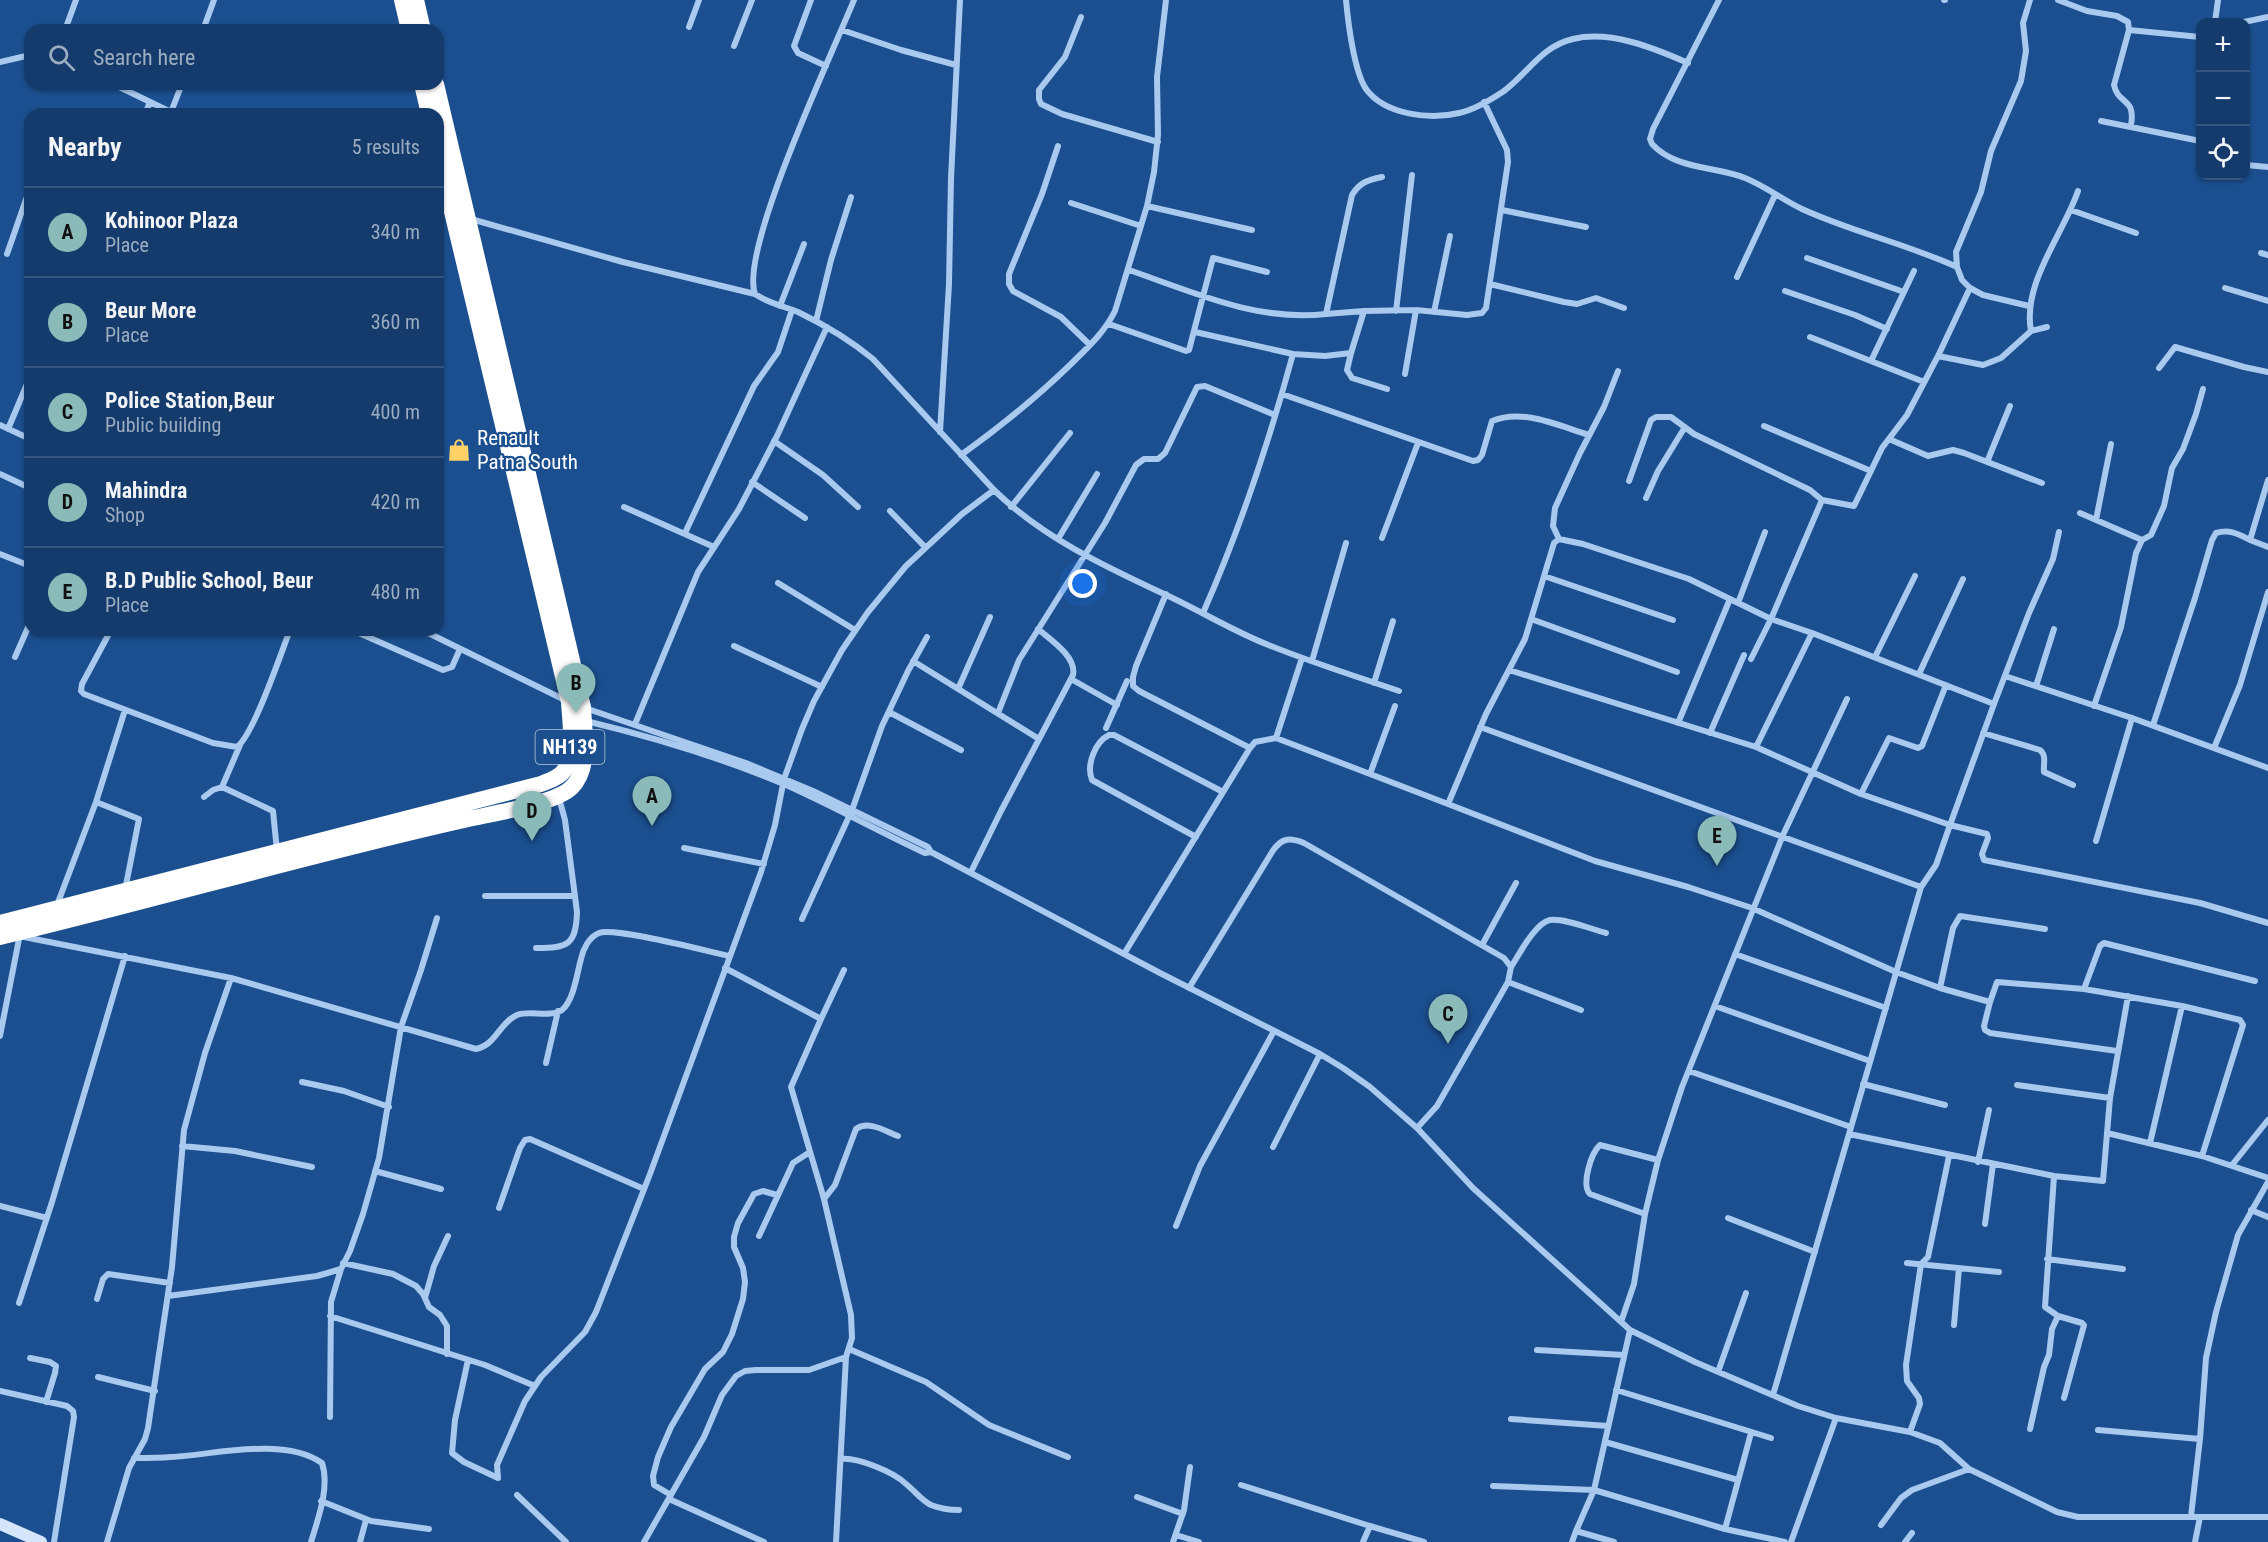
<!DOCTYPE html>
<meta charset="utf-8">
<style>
:root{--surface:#143b6b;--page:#1d4271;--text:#f1f3f6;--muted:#9dadc1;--line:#33557e;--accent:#8bbbb9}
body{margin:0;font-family:"Roboto Condensed",sans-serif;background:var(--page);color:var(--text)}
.controls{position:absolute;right:18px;top:18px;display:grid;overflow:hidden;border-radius:12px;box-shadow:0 2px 4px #0004}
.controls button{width:54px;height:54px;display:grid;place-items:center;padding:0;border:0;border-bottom:2px solid var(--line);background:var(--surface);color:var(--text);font:30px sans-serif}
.you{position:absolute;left:1083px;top:584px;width:21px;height:21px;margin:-15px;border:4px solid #fff;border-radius:50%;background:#1a73e8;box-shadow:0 0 0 9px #1a73e833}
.badge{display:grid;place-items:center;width:39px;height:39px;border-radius:50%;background:var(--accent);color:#111;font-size:20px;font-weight:700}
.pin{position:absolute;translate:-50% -50px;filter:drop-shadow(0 2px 3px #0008)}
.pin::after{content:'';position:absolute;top:32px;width:21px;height:18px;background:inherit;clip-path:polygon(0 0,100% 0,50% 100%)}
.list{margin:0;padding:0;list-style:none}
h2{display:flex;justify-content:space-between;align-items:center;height:78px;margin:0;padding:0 24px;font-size:26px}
h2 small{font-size:20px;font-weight:400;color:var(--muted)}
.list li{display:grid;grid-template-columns:39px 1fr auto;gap:18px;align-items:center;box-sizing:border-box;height:90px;padding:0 24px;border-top:2px solid var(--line)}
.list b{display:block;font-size:22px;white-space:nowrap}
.list p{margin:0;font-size:20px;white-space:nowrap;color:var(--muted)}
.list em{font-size:20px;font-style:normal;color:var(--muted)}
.icon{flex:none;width:33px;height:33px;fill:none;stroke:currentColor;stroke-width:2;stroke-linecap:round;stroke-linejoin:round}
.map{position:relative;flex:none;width:2268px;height:1542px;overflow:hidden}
.search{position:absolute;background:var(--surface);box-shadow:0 2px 4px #0004;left:24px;top:24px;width:420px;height:66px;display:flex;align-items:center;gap:15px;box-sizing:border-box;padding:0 21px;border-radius:18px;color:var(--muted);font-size:22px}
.panel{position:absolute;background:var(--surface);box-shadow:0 2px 4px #0004;left:24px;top:108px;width:420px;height:528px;border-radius:18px}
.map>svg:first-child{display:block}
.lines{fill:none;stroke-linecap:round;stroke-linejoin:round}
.street{stroke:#a9c9ee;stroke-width:6}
.secondary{stroke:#d6e6fa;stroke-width:12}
.highway{stroke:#fff;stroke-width:16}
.labels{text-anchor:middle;stroke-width:4.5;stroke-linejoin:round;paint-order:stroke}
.shield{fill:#1b4f8f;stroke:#bbcadd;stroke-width:1.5}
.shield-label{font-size:20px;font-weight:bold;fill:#fff}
.poi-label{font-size:21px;fill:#fff;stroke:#1b4f8f;text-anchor:start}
</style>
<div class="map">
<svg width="2268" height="1542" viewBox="0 0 2268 1542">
<rect width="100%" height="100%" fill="#1b4f8f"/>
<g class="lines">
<path class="street" d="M811,0L794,46L798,53L826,66
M854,0C833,52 739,250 755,294C768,303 783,306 798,312C825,325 850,340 873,359L994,490C1042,537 1104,566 1164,594C1199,610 1231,630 1266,644C1310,662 1355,676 1399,691
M1346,0C1348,22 1354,71 1366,89C1385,115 1430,120 1459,113C1474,110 1492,99 1504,91C1528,73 1542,46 1573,39C1610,30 1654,48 1688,63
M1719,0L1653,129L1650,139L1652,144C1676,170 1715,166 1745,178C1765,186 1783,200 1802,209C1852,232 1907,244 1957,267
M1944,0H1945
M2058,0L2087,11L2117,16L2128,22L2129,30L2114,85C2118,105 2136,97 2131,125
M1081,17L1065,57L1039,90V99L1041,104L1062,114L1158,142
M2215,22L2218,0
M2244,22L2268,17
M689,27L699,0
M65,30L76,0
M203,30L214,0
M842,30L901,50L956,65
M2129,30L2200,37
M734,46L752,0
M0,62L30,55
M113,84L175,114
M171,112L182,84
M145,114L150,102
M2101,121L2200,141
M1058,146L1042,194L1009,274V284L1013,291L1061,317L1090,345
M2246,165L2268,167
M1071,203L1141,226
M1147,206L1252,230
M1502,210L1586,227
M2071,210L2136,233
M471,219L623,262L755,294
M2261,253L2268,255
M7,254L30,188
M1807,258L1904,292
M1129,270C1193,292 1257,322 1326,314L1352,195C1360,182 1368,180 1382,177
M1737,277L1775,195
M1490,284L1564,302L1577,304L1596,298L1624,308
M2225,288L2268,301
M1785,291L1855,315L1887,329
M780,306L804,244
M2029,306L1983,295L1970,288L1962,280L1957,267L1956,252L1981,192L1991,151L2021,81L2026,51L2023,23L2030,0
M1396,311L1412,175
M1434,312L1450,236
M1326,314L1364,311
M816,321L831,260L851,197
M1109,324L1186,351L1189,350L1213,258L1267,272
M2031,331C2022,283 2063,235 2078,191
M1195,332L1293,354L1325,356L1351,353L1364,311L1416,310L1467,315L1482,313L1486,308L1508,162L1507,150L1484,102
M1810,337L1924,382
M1351,353L1347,370L1352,378L1387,389
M1938,356L1983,365L2001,358L2031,331L2047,327
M1871,361L1914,271
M2159,368L2175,347L2244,367L2268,372
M1405,374L1416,310
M1282,394L1473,461L1478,460L1482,455L1492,421C1523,408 1559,426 1589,435
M0,425L30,439
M1764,426L1871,471
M8,429L30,377
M940,432L949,284L951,178L960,0
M1889,439L1928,456L1953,450L1964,453L2042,483
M774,441L823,475L858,507
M961,455C1000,427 1037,397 1071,364C1088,347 1104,333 1115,311L1147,206L1154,172L1158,135L1157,77L1166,0
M1987,462L2010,406
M0,474L30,488
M2268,480L2250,540L2268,547
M1629,481L1651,420L1656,417H1671L1694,434L1810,490L1822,500
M752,482L805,518
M1646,498L1658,471L1685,427
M624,507L714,547
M1011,507L1070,433
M890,511L925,547
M2080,513L2142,540
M2096,520L2111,444
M685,533L754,386L778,352L792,310
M1382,538L1418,443
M1058,539L1097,474
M1559,539L1553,526L1555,508L1580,453L1604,407L1618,371
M0,554L30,566
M1544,576L1673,620
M778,583L855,630
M1166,594L1136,666L1133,677V686L1139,691L1250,748
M1738,603L1765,532
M1203,613C1240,529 1269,442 1293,354
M1531,619L1677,672
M111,630L82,684L81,691L84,694L213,743L237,747C254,734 281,653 290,630
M352,630L443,670L452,667L460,649
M422,630L567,701
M1812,633L1771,619L1822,500L1854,506L1882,448L1907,415L1938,356L1970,288
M734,646L822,687
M15,657L30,623
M1875,657L1915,576
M1302,658L1276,738L1370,774
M913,661L1039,739
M1312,661L1346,543
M1509,670L1756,747
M1919,674L1963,579
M2005,676L2132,718L2268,768
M1071,679L1117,705
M1374,683L1393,621
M2036,686L2054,629
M958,689L990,617
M1994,704L1950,825L1861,794L1756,747L1812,633L1994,704L2029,613L2053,559L2059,532
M1395,706L1370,774L1448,804L1486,714L1525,639L1554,543L1559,539L1583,544L1689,579L1771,619L1751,659
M2094,706L2121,627L2136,553L2142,540L2151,535L2164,506L2172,468L2183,449L2196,414L2203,389
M585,708L746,763L813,791L928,847L931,852L1160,973L1320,1054L1343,1068L1370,1087L1417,1128L1473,1188L1630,1330L1594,1490L1576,1531L1614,1542
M889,712L961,750
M998,713L1019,660L1105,523L1136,465L1144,459H1158L1165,453L1197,387L1205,386L1275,415
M586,721C653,737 722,758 786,785C833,806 878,831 925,853L931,852
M1678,723L1730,599
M635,724L698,572L739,509L777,436L827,327
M2153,725L2195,598L2212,540L2216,533C2230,529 2238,534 2250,540
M1480,727L1921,887
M1106,728L1127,681
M1710,733L1744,655
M1983,733L2040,750C2047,756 2043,764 2044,772L2073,785
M240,745L222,787L273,811L277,851
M2214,748L2240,685L2268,592
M1861,794L1889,738L1918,748L1922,746L1946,685
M204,797L213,790L222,787
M96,802L139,819L125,890
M1448,804L1595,861L1688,887L1752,908L1896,972L1940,988L1990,1002L1997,982L2084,989L2182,1006L2240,1020L2243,1025L2202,1156
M1196,837L1092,780C1086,765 1095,742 1109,735H1114L1223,792
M2096,841L2132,718
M684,848L764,864
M971,872L1001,811L1073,675C1077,657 1051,640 1038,629
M485,896H575
M57,905L96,802L125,710
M802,919L852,810L882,726L908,671L927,637
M24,937L231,978L476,1049C496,1045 499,1023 517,1015C530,1010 550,1018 562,1010C574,1000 577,973 581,959C583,949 589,937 599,933C615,927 706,951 729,956
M1482,945L1516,883
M536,948C568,948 576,945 577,912L565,820L559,798
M1124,954L1250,748L1255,742L1276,738
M1735,954L1886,1008
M1511,967C1519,955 1535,923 1550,920C1564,918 1591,929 1606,933
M725,968L821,1019L791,1087L824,1199L851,1315L852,1338L846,1357L836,1542
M1508,982L1581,1010
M1189,988L1272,852C1281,838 1289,837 1304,843L1504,958L1511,967L1508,982L1437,1106L1417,1128
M1940,988L1953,928L1960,916L2045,929
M2084,989L2100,946L2104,943L2255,981
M1990,1002L1984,1026L1985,1030L1990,1033L2117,1051
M1715,1006L1870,1061
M821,1019L844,970
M0,1036L20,934
M546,1063L558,1011
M1689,1071L1851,1127
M302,1082L344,1091L389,1107
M1863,1084L1945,1105
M2017,1085L2110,1098
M2107,1133L2202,1156L2268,1178
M1849,1134L2054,1176L2103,1181L2110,1098L2128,996
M2150,1143L2182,1006
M182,1146L235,1151L312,1167
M1273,1147L1320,1054
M1978,1162L1989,1110
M2232,1165L2268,1120
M375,1171L441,1189
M2054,1176L2045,1307L2058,1316L2082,1323L2084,1325L2064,1398
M824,1199L835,1185L856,1129C868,1120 885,1131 898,1136
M0,1206L47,1218
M499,1208L520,1148L525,1140L530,1139L644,1189
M2251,1210L2268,1217
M1645,1214L1590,1194C1581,1185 1591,1153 1600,1145L1658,1160
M1728,1218L1815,1252
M1985,1224L1993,1164
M1176,1226L1200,1166L1274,1031
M759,1236L793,1163L810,1152
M2047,1259L2123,1269
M343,1263L393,1274L416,1286L423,1294L429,1307L440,1315L447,1326V1354
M1907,1263L1999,1272
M168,1296L317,1276L341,1269L350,1251L363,1214L379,1158L401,1027L421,970L437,918
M425,1298L434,1266L448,1236
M97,1299L103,1279L108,1274L170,1283
M19,1303L52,1202L125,956
M330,1316L485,1365L535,1386
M1621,1322L1634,1284L1645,1214L1658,1160L1682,1087L1783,835L1847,699
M1954,1325L1959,1268
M1630,1330L1695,1362L1798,1406L1836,1418L1910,1432L1940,1443L1969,1469L2057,1512L2078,1517H2268
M849,1349L926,1382L989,1425L1068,1457
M1537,1350L1624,1355
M30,1358L50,1362L56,1366L55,1373L46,1402
M468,1360L455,1420L452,1453L464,1462L498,1478
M1718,1372L1746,1293
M98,1377L155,1391
M1616,1390L1771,1438
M0,1391L67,1406L73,1411L74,1417L54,1542
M1773,1395L1921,887L1936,865L1950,825L1987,834L1988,838L1982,854L1984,860L2200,903L2268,923
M330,1417L331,1302L341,1269
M1511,1419L1608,1426
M2030,1429L2044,1367L2049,1355L2052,1329L2058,1316
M2098,1430L2200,1439
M1910,1432L1920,1404L1919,1398L1907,1381L1906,1365L1921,1264L1928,1257L1949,1156
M1605,1442L1738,1480
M134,1458C146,1458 159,1458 171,1457C214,1455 284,1436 322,1463C330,1487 318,1519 311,1542
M841,1459C857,1457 894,1472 906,1484C915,1491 921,1500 931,1505C941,1509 949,1510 959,1510
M498,1478L497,1465L525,1401L541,1377L585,1332L596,1312L650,1174L761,872L775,825L784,779L802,729L814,701L842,650L868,612L906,566L962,514L994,490
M1241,1485L1370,1526
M1493,1486L1594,1490L1725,1529L1785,1542
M517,1495L566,1542
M671,1495L654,1485L653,1476L658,1457L671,1427L705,1369L723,1352L732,1334L743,1299L745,1282L743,1268L734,1247V1237L738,1223L754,1194L763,1191L777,1195
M1137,1497L1183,1514
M669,1499L764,1542
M321,1501L371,1521L429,1529
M2191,1516L2200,1439L2206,1358L2216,1312L2238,1235L2268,1182
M1881,1525L1901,1498L1912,1490L1969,1469
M1725,1529L1751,1433
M1176,1535L1199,1542
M107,1542L129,1468L145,1439L148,1428L172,1267L184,1130L205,1053L231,978
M360,1542L366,1520
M644,1542L704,1437L722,1395L736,1376L745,1371L756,1370H809L846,1357
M1173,1542L1184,1510L1190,1467
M1363,1542L1370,1526L1424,1542
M1572,1542L1576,1531
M1791,1542L1836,1418
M1905,1542L1912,1533
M2195,1542L2200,1517"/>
<path class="secondary" d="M0,1524L41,1542"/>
<path class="highway" d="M402,0L409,30
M416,0L423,30
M422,84L429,114
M0,923L541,784C548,781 556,779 562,773C576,759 570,720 569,702L438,153
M0,937C155,900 308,855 464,820C489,814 556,804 572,787C591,768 584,731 583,707L436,84"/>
</g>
<defs>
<g id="shop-bare" transform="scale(1.8)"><path d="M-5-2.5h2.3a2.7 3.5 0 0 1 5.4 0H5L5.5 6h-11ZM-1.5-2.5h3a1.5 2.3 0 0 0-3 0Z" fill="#ffd166" stroke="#1b4f8f" stroke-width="2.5" paint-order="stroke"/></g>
</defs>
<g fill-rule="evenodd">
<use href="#shop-bare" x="459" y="450"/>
</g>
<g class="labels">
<rect class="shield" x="535.5" y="730" width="69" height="34" rx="4.5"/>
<g class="shield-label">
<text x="570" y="754">NH139</text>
</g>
<g class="poi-label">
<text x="477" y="445">Renault<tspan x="477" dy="24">Patna South</tspan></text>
</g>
</g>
</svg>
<div class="controls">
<button>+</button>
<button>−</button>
<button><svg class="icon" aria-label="locate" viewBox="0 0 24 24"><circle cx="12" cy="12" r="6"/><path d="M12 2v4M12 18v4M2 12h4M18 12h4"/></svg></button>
</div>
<div class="you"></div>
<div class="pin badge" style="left:652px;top:826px">A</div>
<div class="pin badge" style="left:576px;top:713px">B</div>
<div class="pin badge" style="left:1448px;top:1044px">C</div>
<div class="pin badge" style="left:532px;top:841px">D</div>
<div class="pin badge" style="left:1717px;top:866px">E</div>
<div class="search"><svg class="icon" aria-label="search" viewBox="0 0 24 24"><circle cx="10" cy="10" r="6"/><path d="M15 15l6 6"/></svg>Search here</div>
<section class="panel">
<h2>Nearby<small>5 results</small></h2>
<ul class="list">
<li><span class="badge">A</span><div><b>Kohinoor Plaza</b><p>Place</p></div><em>340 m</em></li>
<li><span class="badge">B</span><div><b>Beur More</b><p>Place</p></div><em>360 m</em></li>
<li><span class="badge">C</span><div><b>Police Station,Beur</b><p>Public building</p></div><em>400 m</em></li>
<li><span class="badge">D</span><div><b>Mahindra</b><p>Shop</p></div><em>420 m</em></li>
<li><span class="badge">E</span><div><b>B.D Public School, Beur</b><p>Place</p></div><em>480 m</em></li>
</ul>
</section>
</div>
